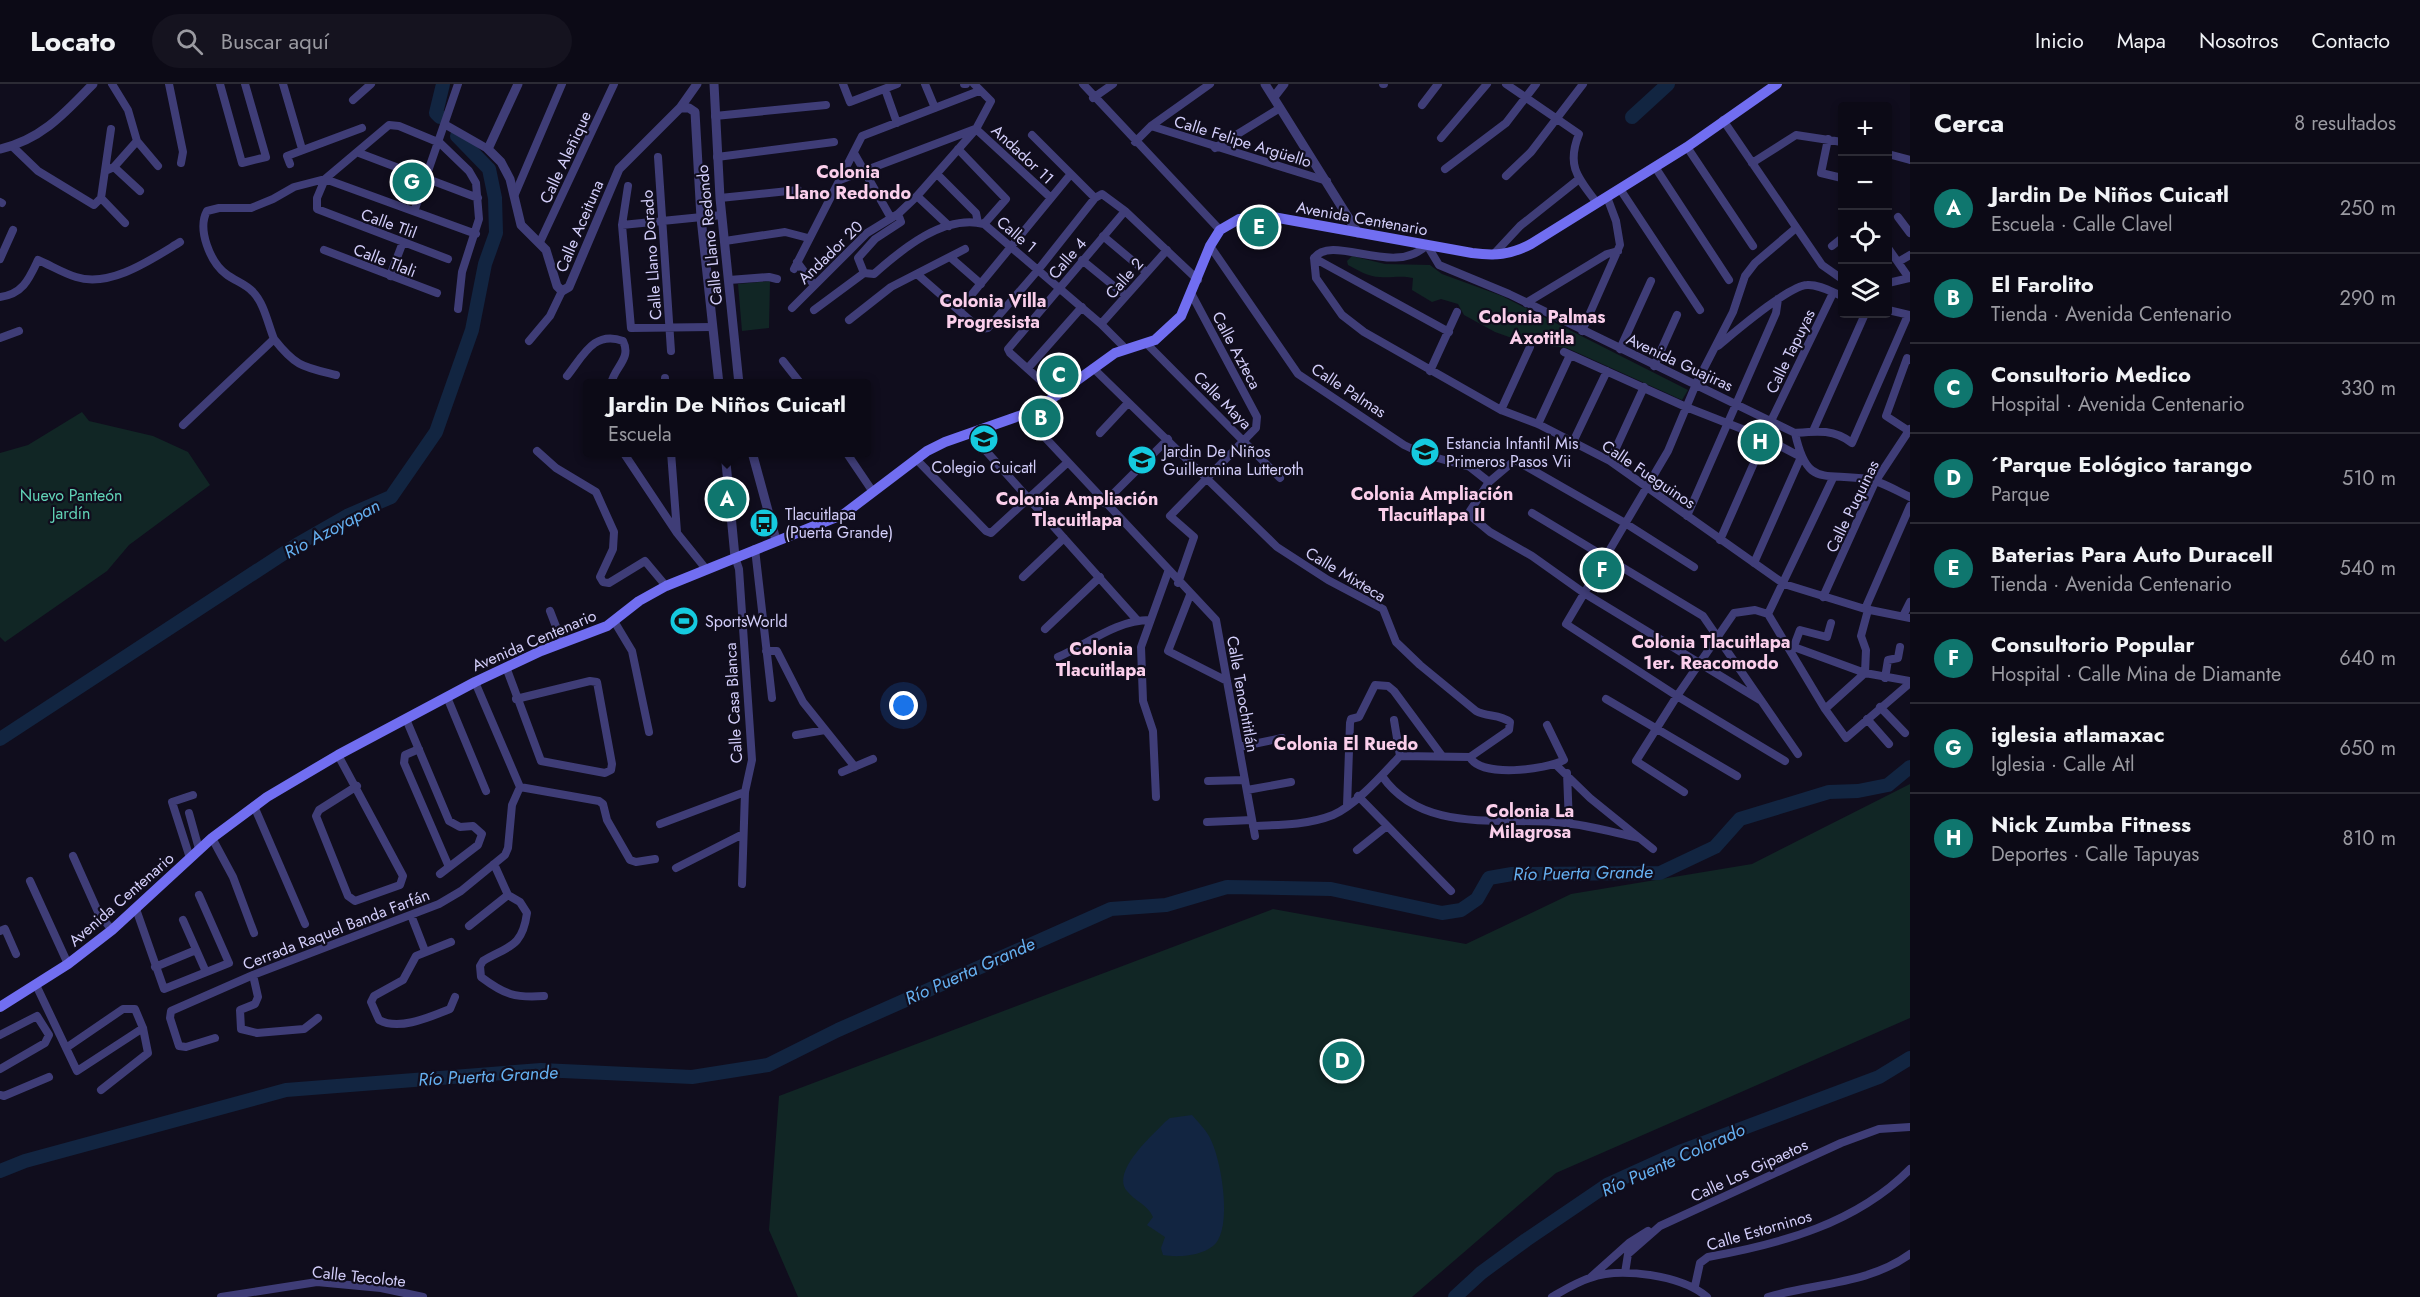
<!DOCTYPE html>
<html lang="es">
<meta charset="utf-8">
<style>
:root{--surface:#0c0a16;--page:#15131f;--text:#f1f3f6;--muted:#9a9aa1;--line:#2c2b35;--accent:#0f766e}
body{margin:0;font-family:Jost,sans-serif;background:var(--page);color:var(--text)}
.controls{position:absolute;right:18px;top:18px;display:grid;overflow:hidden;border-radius:6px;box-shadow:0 3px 9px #0003}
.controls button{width:54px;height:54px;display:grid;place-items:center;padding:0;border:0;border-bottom:2px solid var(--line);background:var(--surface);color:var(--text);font:30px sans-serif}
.you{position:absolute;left:904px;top:622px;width:21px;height:21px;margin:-15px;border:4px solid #fff;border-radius:50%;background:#1a73e8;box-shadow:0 0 0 9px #1a73e833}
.badge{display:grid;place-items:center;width:39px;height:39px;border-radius:50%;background:var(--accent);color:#fff;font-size:20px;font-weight:700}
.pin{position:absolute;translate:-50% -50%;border:3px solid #fff;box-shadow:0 2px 6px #0006}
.popup{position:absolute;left:583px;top:295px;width:288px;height:78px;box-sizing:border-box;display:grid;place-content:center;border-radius:6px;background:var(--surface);filter:drop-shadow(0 2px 4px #0005);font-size:20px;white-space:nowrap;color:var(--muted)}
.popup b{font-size:22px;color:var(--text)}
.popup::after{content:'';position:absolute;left:50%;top:100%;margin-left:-12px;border:12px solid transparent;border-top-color:var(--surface)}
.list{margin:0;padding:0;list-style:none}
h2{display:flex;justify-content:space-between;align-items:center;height:78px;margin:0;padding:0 24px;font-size:26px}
h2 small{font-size:20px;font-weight:400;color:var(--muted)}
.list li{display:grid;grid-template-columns:39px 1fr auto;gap:18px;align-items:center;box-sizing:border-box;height:90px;padding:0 24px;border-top:2px solid var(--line)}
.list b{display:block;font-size:22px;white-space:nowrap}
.list p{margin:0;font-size:20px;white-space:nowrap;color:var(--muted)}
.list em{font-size:20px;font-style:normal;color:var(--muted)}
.icon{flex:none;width:33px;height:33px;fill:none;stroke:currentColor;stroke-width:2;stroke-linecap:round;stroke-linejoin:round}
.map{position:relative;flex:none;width:1910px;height:1213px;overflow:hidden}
header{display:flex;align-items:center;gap:36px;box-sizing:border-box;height:84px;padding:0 30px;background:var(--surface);border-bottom:2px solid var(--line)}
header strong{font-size:28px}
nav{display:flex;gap:33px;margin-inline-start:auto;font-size:21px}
.search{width:420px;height:54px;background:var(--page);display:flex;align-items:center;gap:15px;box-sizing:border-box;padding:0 21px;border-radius:33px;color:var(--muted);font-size:22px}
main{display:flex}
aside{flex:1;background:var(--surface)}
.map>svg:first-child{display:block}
.green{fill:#112625}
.water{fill:#122541}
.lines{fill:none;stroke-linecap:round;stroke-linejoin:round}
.river{stroke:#122541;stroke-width:14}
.minor{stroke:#3f3d77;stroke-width:8}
.tertiary{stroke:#3f3d77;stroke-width:9}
.secondary{stroke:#716ef1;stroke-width:10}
.labels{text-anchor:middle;stroke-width:4.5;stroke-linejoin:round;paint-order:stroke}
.street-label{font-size:16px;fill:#d3cefa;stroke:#100d1d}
.poi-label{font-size:16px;fill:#d3cefa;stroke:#100d1d;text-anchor:start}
.park-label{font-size:16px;fill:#61d3b7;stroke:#100d1d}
.neighbourhood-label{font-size:18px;font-weight:bold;fill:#fbcfeb;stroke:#100d1d}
.water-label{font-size:18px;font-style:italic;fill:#65b0f1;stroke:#100d1d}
</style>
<header>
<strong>Locato</strong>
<div class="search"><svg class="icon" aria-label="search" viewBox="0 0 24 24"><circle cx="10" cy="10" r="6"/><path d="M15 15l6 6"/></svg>Buscar aquí</div>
<nav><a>Inicio</a><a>Mapa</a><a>Nosotros</a><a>Contacto</a></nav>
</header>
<main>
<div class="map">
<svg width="1910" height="1213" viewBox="0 0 1910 1213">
<rect width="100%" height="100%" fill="#100d1d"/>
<path class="green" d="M1352,172L1385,180L1430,181L1442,190L1502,212L1688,306L1682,316L1567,264L1526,259L1495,248L1464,231L1458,220L1441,215L1432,218L1412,206L1413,194C1401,191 1392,194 1380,193C1368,193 1358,186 1348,181L1347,177Z
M770,197L769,244L742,247L738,200Z
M82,328L89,337L153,352L188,368L210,401L129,461L107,487L5,558L0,553V369L28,361Z
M1910,700V934L1556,1089L1412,1213H798L769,1146L779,1012L1273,825L1466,860L1571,810L1752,780Z"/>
<path class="water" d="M1192,1031C1198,1038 1205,1045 1209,1052C1221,1073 1231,1135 1218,1156C1209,1172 1178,1174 1163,1171L1161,1164L1165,1153L1147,1141L1153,1133C1147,1120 1136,1118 1127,1107C1111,1087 1153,1051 1165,1038L1170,1034Z"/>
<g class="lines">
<path class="river" d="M440,33L436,29L443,0
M1632,33L1668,0
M0,655L298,460L347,432L391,413L436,348L472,246L485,180L496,149L495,114L489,85L457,52
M0,1087L25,1077L286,1006L541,986L692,993L768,981L838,946L1111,825L1166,821L1227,803L1331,805L1442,829L1461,826L1477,815L1489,794L1512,790L1660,789L1715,763L1740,735L1829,708L1858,707L1888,701L1910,683
M1455,1213L1481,1189L1526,1156L1607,1101L1682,1067L1879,993L1910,974"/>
<path class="minor" d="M112,0L128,26L137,57L158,82
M169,0L183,68L181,79
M220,0L242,79L266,73L245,0
M283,0L302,65
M843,0L850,18L897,0
M925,0L935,24
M964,0H966
M1083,0L1220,146
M1383,0H1384
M1506,0L1579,50C1566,82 1578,94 1597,119
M885,5L897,39
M1093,14L1113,0
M353,16L371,0
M1422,21L1438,0
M715,32L826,21
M1723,36L1822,181L1842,195
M446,41L488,65
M1151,42L1327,97
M976,45L1051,114
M1032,51L1095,114
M1441,54L1487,0
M1828,55L1821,89L1842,94
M1135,58L1151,42L1210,0
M12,62L38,87L94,121L101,114L111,45
M1687,63L1753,162
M1215,64L1280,24
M958,65L1006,115L984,140
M359,69L478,114
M854,69L891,134
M1888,70L1910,76
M658,73L671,267
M717,73L834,58
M1752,79L1796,51L1842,58
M290,80L287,72L362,44
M114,83L140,107
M1655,83L1729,196
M1445,85L1506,39L1536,0
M105,87L114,83L137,57
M937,90L976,129L978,139
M1506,92L1531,68L1583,0
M840,96L975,45
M628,102L622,141L631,244L712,243
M1620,105L1700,226
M515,110L562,0
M917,112L949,142
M101,114L125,139
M720,114L798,106
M0,118L2,119
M415,125L458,0
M898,130L901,138L875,155L858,174L864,189L874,190C902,165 944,130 984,140L1101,240L1126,265
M1898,133L1910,149
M622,141L722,131
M1103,152L1146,188
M725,157L785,148L808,154
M540,158L614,0
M1210,162L1298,290L1404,361L1423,370L1470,383L1489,398
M1832,162L1842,154
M1888,164L1909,194
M324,166L437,209
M1493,171L1520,142L1579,95
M950,173L981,200
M1314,174L1449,248
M0,175L13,146
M448,175L317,125V114L325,95L389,41L399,42L440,59L469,87L476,99L479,135L462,188L458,225
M1082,176L1126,212
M797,178L814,201
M1898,178L1910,171
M794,185L862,52L979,7
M917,190L980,245L988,244L1038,186L1095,114L1102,110L1125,127L1198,196
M390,192L403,158
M729,196L769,193L777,195
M1888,199L1910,194
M0,213C23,210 29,195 38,176C50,181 63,189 76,193C111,204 152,175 180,158
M1526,219L1607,170L1618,167
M792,224L867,149L898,130L917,112L976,45L991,17L974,0
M814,226L864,189
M959,226L1070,91
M1888,226L1910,231
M1908,231L1852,359C1834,345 1817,347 1795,349L1509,210L1439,181L1427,161C1394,194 1333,149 1314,174L1316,194L1342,231L1364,248L1501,326L1538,340L1610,377L1784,500L1865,525L1910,534
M849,236L891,203L965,165
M1101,240L1167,166
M1582,247L1620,161L1616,137L1607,113
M0,254L19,247
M274,255C296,283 303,283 336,291
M529,257L550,232L562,207
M1146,259L1280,394
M1718,262C1735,248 1788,202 1807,201C1818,200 1832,208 1842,212
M1620,265L1651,197
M1564,268L1686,323L1765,354L1801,373L1754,479
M783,277L801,300
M1654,282L1677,231
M1028,284L1082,223
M1093,284L1277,463L1328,496L1383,525L1396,558L1420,581L1476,627C1487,633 1500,630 1510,638L1509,646L1470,673L1400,672C1383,690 1355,722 1333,731C1308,741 1279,741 1253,742
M1430,287L1457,228
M567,292C583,272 594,246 623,257C632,275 614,283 611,300
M665,294V300
M1058,312L1010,269L1008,265L1125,127
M1501,326L1530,263
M1024,331L1216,536L1255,752
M1771,337L1833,209
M1538,340L1570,271
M183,341L274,255C268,240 264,219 253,208C246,200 235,197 226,190C210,178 197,145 207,127L219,124H251L273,115L294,103L325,95L476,150
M1813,347L1865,230
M1909,347L1886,332L1907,274L1910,276
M970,349L1137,536
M1100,349L1128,319
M1795,349C1807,404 1823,388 1867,395C1881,397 1897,407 1910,413
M1573,358L1607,287
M537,367L556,384L596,408L614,448L613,465L600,493L603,498L609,499L645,477L666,502
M623,368L677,449L706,485
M671,368L677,448
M846,368L873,408
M916,375L986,447L991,449L1068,378
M1610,377L1644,303
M1104,419L1168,355
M1532,429L1703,532L1798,670
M1687,432L1776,229L1778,215
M1720,456L1765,354
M755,465L772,614
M735,473L739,485L752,676L745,708L742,800
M1694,483L1625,439L1515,376L1489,398L1470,427L1473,434L1490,448L1532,472L1584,509L1760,616
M1023,493L1064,454
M1178,499L1194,453L1170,432L1256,344L1257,333L1192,211
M1190,511L1168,567L1227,597
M1823,513L1875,398L1910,345
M1865,525L1910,422
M550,527L562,558
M1768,530L1825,625L1846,654L1910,599
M1768,530L1833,394
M1903,532L1910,518
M614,537L632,567L649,648
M1045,545L1100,493
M1783,559L1865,589L1910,597
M1794,562L1800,546L1827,553L1831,539
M766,567H777L803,618L855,683
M1058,573C1088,560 1116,536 1150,536
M506,583L541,677L605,689L611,686L612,680L597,598L590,597L516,615
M1865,589L1866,566L1861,552L1868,526
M1885,594L1888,576L1898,574L1900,563
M447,613L486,707
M1606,615L1737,692
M1880,623L1905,649
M1825,625L1865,589
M406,635L449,737L460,743L473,742L482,750L478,761L440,790
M1867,635L1889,660
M1394,636L1400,672
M796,651L825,646
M1239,663L1282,654
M419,665L405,671L404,679L449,783
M338,671L403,792L400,801L355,817L348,812L316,732L319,726L357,702
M1470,673C1480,694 1546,686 1564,676L1547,641
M1785,677L1677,612L1566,540L1668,367L1696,300L1733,228L1745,192L1755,179L1796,144
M1556,681L1590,714L1653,765
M842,688L873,675
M1567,689L1569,740
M1382,692C1421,748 1494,734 1553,738C1581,739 1611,748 1639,754
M1208,697L1245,696
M520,703L599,717L603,720L607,736L630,776L636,778L655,775
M1247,706L1291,698
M1684,708L1636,677L1677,612L1734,529L1755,526L1768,530
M1358,712L1451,807
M1156,713L1153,647L1143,617L1141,563L1168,488
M254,722L305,840
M1347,722L1350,639L1351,635L1359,633L1375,601L1388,602L1394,607L1442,672
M189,729L199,765
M1207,738L1252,736
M660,740L745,708
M212,754L233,793L254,849
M1357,766L1387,742
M73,772L99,830L112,846
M190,774L172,718L193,711
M494,780L508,811L520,818L527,829C522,865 507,862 483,877L480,882L481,893C505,911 515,914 544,912
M676,784L743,750
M30,797L68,880
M136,825L164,905L229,879L199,811
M411,831L425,867
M183,836L206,888
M469,842L508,811
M0,847L5,845L16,870
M451,858L416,872L403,896L374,912L371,918L379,936C399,947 430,933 450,925L455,913
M155,883L196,866
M253,891L258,913L255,920L240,926L241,945L257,949L304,945L318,934
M36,901L77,987L143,944
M0,951L37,932L49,951L45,959L0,985
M215,954L186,963L179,962L170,934L171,927L253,891L439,820L461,807L505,771L508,764L512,721L520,703L475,598
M66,964L123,925H135L143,944L148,969L101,1006
M0,1011L4,1012L49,993
M1625,1189L1628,1170L1660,1142L1841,1059L1879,1045L1910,1043
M1591,1193L1629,1159L1648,1147
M1695,1202L1700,1179L1708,1173C1781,1160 1857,1139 1910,1085
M221,1213L317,1198L381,1204L423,1213
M1552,1213C1564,1206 1577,1198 1590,1194C1621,1182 1683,1192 1707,1213
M1768,1213C1816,1199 1869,1200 1910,1170"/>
<path class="tertiary" d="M518,0L488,65L501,78L510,95L521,141L546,166L557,202L562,207L569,203L619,85L680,24L697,0
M714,0L720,114L739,300
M1265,0L1358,149
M1274,13L1284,0
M680,24H689L695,28L701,134L719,300
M0,65C41,56 65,29 93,0
M725,368L735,473
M752,368L776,456"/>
<path class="secondary" d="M0,923L68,880L112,846L212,754L267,713L338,671L475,598L541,567L607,542L639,517L666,502L844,430L927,367L945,358L1036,326L1115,269L1155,256L1181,232L1210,162L1220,146L1239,135L1273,133L1472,169C1495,172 1510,171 1531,160L1687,63L1777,0"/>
</g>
<defs>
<g id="school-disc" transform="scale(1.5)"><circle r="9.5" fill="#15cadf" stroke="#100d1d"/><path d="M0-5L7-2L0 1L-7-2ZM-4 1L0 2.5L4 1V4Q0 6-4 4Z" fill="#111"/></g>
<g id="bus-disc" transform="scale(1.5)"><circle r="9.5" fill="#15cadf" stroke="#100d1d"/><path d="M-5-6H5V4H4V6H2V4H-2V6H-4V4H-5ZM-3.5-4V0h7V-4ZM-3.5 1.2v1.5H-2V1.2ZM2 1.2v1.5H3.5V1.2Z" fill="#111"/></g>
<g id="stadium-disc" transform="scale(1.5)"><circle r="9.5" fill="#15cadf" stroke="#100d1d"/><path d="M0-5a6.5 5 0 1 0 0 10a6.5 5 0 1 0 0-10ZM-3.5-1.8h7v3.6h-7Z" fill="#111"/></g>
</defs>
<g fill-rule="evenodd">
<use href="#school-disc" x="984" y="355"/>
<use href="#school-disc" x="1425" y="368"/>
<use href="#school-disc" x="1142" y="376"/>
<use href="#bus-disc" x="764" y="439"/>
<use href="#stadium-disc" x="684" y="537"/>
</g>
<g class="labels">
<g class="street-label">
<text transform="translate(1243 57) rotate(17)" y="6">Calle Felipe Argüello</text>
<text transform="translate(1023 70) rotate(43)" y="6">Andador 11</text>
<text transform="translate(565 73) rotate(-65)" y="6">Calle Aleñique</text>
<text transform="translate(1362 134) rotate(10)" y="6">Avenida Centenario</text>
<text transform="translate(389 139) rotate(20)" y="6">Calle Tlil</text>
<text transform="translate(579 142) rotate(-67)" y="6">Calle Aceituna</text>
<text transform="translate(1017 150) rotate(40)" y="6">Calle 1</text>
<text transform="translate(709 151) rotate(-96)" y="6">Calle Llano Redondo</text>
<text transform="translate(830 168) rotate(-44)" y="6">Andador 20</text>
<text transform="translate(651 171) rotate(-94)" y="6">Calle Llano Dorado</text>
<text transform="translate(1067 174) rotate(-49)" y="6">Calle 4</text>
<text transform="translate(385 176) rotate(21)" y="6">Calle Tlali</text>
<text transform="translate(1124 194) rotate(-49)" y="6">Calle 2</text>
<text transform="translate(1237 266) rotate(62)" y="6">Calle Azteca</text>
<text transform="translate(1790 267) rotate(-64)" y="6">Calle Tapuyas</text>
<text transform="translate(1680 278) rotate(25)" y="6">Avenida Guajiras</text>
<text transform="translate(1349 306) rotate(33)" y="6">Calle Palmas</text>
<text transform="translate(1223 316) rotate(45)" y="6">Calle Maya</text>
<text transform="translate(1649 390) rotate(34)" y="6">Calle Fueguinos</text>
<text transform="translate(1852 422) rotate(-64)" y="6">Calle Puquinas</text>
<text transform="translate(1346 490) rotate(31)" y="6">Calle Mixteca</text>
<text transform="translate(534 556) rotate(-23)" y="6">Avenida Centenario</text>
<text transform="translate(1243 610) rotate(80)" y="6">Calle Tenochtitlán</text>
<text transform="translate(733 619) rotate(-93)" y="6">Calle Casa Blanca</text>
<text transform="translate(121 815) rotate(-41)" y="6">Avenida Centenario</text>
<text transform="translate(336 845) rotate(-21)" y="6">Cerrada Raquel Banda Farfán</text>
<text transform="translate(1749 1086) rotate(-25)" y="6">Calle Los Gipaetos</text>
<text transform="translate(1759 1146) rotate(-16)" y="6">Calle Estorninos</text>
<text transform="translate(359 1192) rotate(6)" y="6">Calle Tecolote</text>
</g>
<g class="poi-label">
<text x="1446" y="365">Estancia Infantil Mis<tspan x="1446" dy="18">Primeros Pasos Vii</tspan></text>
<text x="1163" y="373">Jardin De Niños<tspan x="1163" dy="18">Guillermina Lutteroth</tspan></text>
<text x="984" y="389" text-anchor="middle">Colegio Cuicatl</text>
<text x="785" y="436">Tlacuitlapa<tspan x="785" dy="18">(Puerta Grande)</tspan></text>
<text x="705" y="543">SportsWorld</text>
</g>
<g class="park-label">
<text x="71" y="417">Nuevo Panteón<tspan x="71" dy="18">Jardín</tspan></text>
</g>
<g class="neighbourhood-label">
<text x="848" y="94">Colonia<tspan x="848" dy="21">Llano Redondo</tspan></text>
<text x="993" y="223">Colonia Villa<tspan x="993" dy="21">Progresista</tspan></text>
<text x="1542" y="239">Colonia Palmas<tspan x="1542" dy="21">Axotitla</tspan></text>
<text x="1432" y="416">Colonia Ampliación<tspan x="1432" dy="21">Tlacuitlapa II</tspan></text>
<text x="1077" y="421">Colonia Ampliación<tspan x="1077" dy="21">Tlacuitlapa</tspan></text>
<text x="1711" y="564">Colonia Tlacuitlapa<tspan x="1711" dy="21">1er. Reacomodo</tspan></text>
<text x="1101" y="571">Colonia<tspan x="1101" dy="21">Tlacuitlapa</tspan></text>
<text x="1346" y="666">Colonia El Ruedo</text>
<text x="1530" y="733">Colonia La<tspan x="1530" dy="21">Milagrosa</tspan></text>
</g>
<g class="water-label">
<text transform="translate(332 445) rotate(-28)" y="6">Rio Azoyapan</text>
<text transform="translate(1583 789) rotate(-1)" y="6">Río Puerta Grande</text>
<text transform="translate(970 887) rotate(-24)" y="6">Río Puerta Grande</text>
<text transform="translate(488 992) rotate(-3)" y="6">Río Puerta Grande</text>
<text transform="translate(1673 1076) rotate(-24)" y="6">Río Puente Colorado</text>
</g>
</g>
</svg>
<div class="controls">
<button>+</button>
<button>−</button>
<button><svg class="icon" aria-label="locate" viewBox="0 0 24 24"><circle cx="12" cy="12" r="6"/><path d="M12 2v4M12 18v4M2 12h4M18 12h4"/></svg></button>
<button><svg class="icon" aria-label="layers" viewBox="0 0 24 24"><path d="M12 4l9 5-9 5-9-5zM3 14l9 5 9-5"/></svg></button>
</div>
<div class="you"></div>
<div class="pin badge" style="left:727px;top:415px">A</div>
<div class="popup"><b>Jardin De Niños Cuicatl</b>Escuela</div>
<div class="pin badge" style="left:1041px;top:334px">B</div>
<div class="pin badge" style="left:1059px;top:291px">C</div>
<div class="pin badge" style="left:1342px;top:977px">D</div>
<div class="pin badge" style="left:1259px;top:143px">E</div>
<div class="pin badge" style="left:1602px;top:486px">F</div>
<div class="pin badge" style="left:412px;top:98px">G</div>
<div class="pin badge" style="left:1760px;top:358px">H</div>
</div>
<aside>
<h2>Cerca<small>8 resultados</small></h2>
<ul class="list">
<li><span class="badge">A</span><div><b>Jardin De Niños Cuicatl</b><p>Escuela · Calle Clavel</p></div><em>250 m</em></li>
<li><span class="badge">B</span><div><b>El Farolito</b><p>Tienda · Avenida Centenario</p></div><em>290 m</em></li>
<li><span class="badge">C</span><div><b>Consultorio Medico</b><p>Hospital · Avenida Centenario</p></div><em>330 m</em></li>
<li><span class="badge">D</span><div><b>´Parque Eológico tarango</b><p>Parque</p></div><em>510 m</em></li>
<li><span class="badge">E</span><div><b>Baterias Para Auto Duracell</b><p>Tienda · Avenida Centenario</p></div><em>540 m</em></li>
<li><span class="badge">F</span><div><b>Consultorio Popular</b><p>Hospital · Calle Mina de Diamante</p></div><em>640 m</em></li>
<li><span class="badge">G</span><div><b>iglesia atlamaxac</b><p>Iglesia · Calle Atl</p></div><em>650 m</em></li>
<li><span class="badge">H</span><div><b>Nick Zumba Fitness</b><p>Deportes · Calle Tapuyas</p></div><em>810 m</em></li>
</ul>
</aside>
</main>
